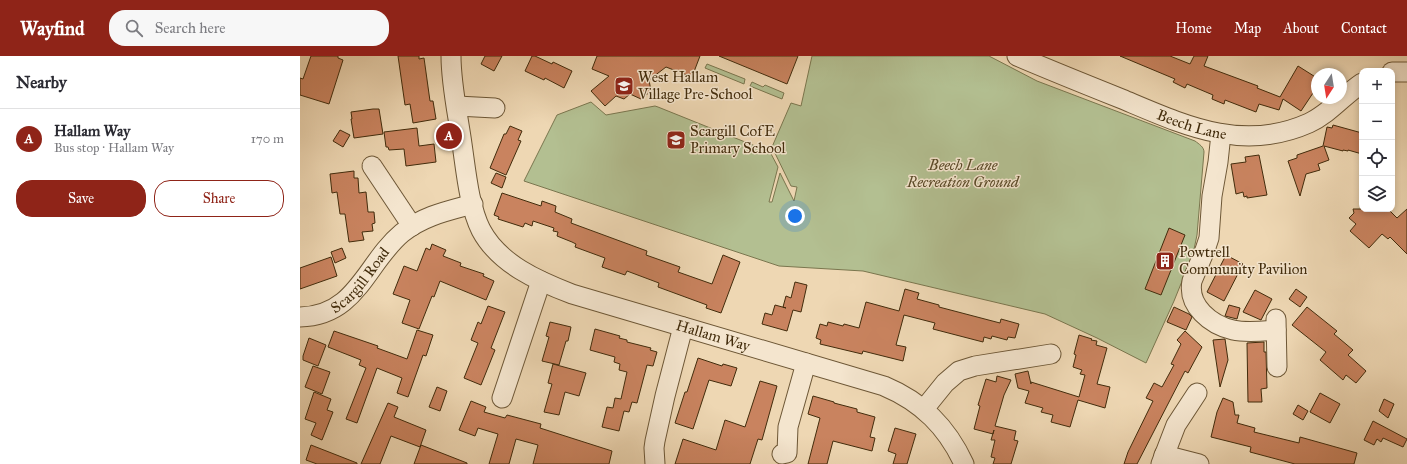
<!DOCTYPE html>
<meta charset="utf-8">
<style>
:root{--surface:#fff;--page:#f7f7f7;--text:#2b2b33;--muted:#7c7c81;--line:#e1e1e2;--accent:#8f2418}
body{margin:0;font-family:"IM FELL Great Primer",serif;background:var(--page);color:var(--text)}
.controls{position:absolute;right:12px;top:12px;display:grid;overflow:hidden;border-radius:8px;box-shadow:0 2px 6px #0003}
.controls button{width:36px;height:36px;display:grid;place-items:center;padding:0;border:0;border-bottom:1px solid var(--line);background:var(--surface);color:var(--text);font:20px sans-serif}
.compass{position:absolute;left:1011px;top:12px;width:36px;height:36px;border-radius:50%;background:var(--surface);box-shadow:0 2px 6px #0003;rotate:192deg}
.you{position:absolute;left:495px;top:160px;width:14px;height:14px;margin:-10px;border:3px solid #fff;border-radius:50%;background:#1a73e8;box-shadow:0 0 0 6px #1a73e833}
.badge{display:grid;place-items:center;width:26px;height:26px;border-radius:50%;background:var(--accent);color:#fff;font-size:13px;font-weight:700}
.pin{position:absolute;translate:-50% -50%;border:2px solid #fff;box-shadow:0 1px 4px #0006}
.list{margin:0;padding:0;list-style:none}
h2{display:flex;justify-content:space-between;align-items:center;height:52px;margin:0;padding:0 16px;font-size:17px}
h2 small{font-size:13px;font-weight:400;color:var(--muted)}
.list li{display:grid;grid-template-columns:26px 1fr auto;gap:12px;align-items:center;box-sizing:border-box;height:60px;padding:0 16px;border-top:1px solid var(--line)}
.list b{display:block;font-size:15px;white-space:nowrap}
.list p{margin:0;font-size:13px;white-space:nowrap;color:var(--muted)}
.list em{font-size:13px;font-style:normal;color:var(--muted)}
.actions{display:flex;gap:8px;padding:12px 16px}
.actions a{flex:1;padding:9px 0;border:1px solid var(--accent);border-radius:16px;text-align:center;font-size:14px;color:var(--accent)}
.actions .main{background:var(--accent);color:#fff}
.icon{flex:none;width:22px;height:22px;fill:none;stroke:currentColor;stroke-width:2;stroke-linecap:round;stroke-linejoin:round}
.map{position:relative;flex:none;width:1107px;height:408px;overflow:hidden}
header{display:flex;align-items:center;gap:24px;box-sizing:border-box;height:56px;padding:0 20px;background:var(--accent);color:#fff}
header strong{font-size:19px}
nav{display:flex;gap:22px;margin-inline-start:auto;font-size:14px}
.search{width:280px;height:36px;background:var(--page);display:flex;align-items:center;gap:10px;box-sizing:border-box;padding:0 14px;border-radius:16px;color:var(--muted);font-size:15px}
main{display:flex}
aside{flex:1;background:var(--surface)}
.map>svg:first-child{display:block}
.green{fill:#b3bf91;stroke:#7a764e}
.building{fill:#c9835f;stroke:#422c0c}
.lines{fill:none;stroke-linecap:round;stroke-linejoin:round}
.minor-casing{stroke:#6d5736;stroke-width:21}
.minor{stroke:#f4e5ce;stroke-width:19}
.labels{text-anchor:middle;stroke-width:3;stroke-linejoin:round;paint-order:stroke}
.poi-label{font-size:15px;fill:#422c0c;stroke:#f4e5ce;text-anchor:start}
.street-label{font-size:15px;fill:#422c0c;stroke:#f4e5ce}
.park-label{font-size:15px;font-style:italic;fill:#594927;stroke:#f4e5ce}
</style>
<header>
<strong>Wayfind</strong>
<div class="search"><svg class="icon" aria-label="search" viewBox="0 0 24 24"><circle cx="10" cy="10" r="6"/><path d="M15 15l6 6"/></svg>Search here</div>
<nav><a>Home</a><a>Map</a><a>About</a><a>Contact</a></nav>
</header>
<main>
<aside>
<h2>Nearby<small></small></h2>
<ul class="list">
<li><span class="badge">A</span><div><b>Hallam Way</b><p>Bus stop · Hallam Way</p></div><em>170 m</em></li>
</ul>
<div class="actions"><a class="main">Save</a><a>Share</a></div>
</aside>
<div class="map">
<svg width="1107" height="408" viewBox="0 0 1107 408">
<rect width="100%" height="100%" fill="#eed7b3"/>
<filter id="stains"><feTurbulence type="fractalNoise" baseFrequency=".005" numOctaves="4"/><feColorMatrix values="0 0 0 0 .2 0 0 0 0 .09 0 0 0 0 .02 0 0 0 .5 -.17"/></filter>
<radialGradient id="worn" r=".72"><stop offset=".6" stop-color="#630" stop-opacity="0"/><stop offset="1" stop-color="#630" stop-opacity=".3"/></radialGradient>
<path class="green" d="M512,0H689L737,25L895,85C899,88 904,91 904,96L897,179L893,198L874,245L846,307L797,282L745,258L563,215L479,210L224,125L257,59L291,46L306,59L355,50L358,51L470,96L478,111L469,146H472L480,117L494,145L497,131L491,130L472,91L491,47L501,50Z
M407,8L445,23L444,28L405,12Z
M452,26L463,31L465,29L484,37L482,43L450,30Z"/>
<path class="building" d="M11,0H38V2L43,4L29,48L0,39V22L3,23Z
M98,0H119V3L124,2L130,45H133L136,63L113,67L110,48L105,49Z
M185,0H202L194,15L181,8Z
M232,0H235L252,8L253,6L272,15L264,32L245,22L244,24L225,15Z
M297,0H400L392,21L366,11L349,24L351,35L341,43L330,38L324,43L316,40L305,50L291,35L309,20L292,13Z
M419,0H498L487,28Z
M820,0H870L890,8L894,0H908L904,10L958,30L957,32L980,41L998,10L1017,22V31L1001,55L983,43L979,54L959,48L956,56L925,44L924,48L912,43L913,39L887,28L885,32L873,26L875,23Z
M73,53H79L83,78L54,82L51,63H52L51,56Z
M1033,69L1062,77V98L1048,94V95L1043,94V95L1024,90L1029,104L1018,108L1020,114L1006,118L1000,140L988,105L997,102V99L1023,90L1027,71L1032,72Z
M210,70L222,75L218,84L221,85L206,119L190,112L204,78H206Z
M117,72L119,90L134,88L136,106L106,110L104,93L89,94L88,91H86L84,76Z
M40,74L50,79L43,91L33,85Z
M959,99L967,139L947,142V140L944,141L943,136L936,138L931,108L946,106L945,101Z
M54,115V122H58L59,137L66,136L68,156H74L75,167L72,168L73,175L62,176L64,184L49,186L45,158H40L37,136L32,137L30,118Z
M196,117L206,121L202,132L191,127Z
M202,137L241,150L242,145L256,150L255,156L272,163L271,167L347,195L346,199L380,211L378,216L412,228L423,199L440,206L421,257L406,252L407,249L358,231L359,227L327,215L325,219L302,211L305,202L275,191L276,188L272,186L257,180L258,176L253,175L254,172L233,165L232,170L225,167L223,171L198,163L199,161L194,159Z
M1053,153H1088L1097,162L1107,153V198L1090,181L1088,183L1082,178L1069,192L1050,175L1056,168L1049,162L1054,157Z
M869,172L885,179L861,239L845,233Z
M132,188L146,194L143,200L161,207L160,210L184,218L183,220L194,225L186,244L140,225L134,241L132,240L119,273L102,267L110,244L93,238L104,210L117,215L126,192L130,194Z
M42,192L46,202L35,207L31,196Z
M926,199L943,208L924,245L907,236Z
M31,201L37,220L0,233V212Z
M495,226L507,229L501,256L493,254L487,275L462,268L465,257L472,259L475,249L486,252L483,251L486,240L491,242Z
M605,233L619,237L617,243L639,249V251L700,267L701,263L719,268L715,282L708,281L707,284L692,280L691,283L684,281L683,286L633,273L635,267L604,259L596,289L606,291L603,305L563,295L562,298L520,288L521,284L516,282L520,268L527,270L528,266L543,270L544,268L559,272L566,246L599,255Z
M996,233L1007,241L1000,251L989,243Z
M955,234L972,243L961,264L943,256Z
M929,249L940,252L937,263L925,260Z
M188,250L205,256L191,292L195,294L181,329L164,322L178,287L171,284L178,266L181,268Z
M874,251L889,258L892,261L886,274L867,266Z
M1007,251L1037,275L1034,278L1053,294L1048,299L1066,315L1056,327L1046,319L1043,324L1020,304L1026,296L992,269Z
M250,266L271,271L268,285H266L259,309L242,305L249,281L246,280Z
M295,273L320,280L319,282L327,284V286L351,292L350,294L357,296L353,310L347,309L337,347L332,346L329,356L324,355L319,375L302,371L307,351L313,352L315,342L321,343L327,316L319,314L320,308L314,306L315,301L290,294Z
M117,274L133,279L126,300L123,299L108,341L97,337L102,322L77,312L57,367L46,363L66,312L59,309L61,304L28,291L34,275L78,290L77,292L107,303Z
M885,275L902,291L888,317L885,315L837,408H824L828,396L853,345L846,342L854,327L862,331L874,309L871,308L881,288L877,284Z
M779,279L792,283L791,284L797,285L796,289L807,292L797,328L810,331L805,352L778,344L770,371L751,366L753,359L741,356L743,352L725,347L729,335L718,332L715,318L728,315L731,328V326L779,341L785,319L780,318L782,314L773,311L776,299L774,298Z
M9,282L26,289L18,310L3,304V300Z
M925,283L928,304L920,331L913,284Z
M964,286V296H966L967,332L961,333L962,346H948L947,287Z
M398,302L422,310L423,308L437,312L431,330L409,324L393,373L375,367L385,336H387Z
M253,308L286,317L279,340L265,336L259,359L244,356L252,328L248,327Z
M13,310L30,316L22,338L5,331Z
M697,320L711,324L704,339L695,370L716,375L714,384L718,385L711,408H693L695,402L691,401L695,384H691L694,374L693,378L674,373L680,350L678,349L686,323L696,326Z
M460,325L477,330L462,384L458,383L450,408H375L383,383L416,394L425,364L445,371Z
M137,331L147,335L140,355L129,351Z
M14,336L31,343L27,354L33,356L22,384L11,379L16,367L5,363Z
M1020,337L1040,348L1030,367L1010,356Z
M513,340L534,346V347L557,353V356L575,361L570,381L575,382L572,395L533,385L527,408H508L520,362L508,358Z
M923,342L933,346L935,359H939L937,367L955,372L954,376L999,387L1000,381L1057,397L1054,408H995L950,396L951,391L911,381L917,356Z
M1084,343L1094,348L1088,362L1079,355Z
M171,345L186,351L184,356L205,362L207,359L241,368L240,372L312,395L309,408H233L238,389L216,383L209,408H189L198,378L178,372L175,380L159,374Z
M88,347L98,351L94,361L126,374L120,391L91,380L80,408H61Z
M998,349L1008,355L1003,364L993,358Z
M1073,365L1107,383L1103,391L1083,382L1081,386L1077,383L1074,389L1064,384Z
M595,372L616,378L607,408H593L596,398L588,395Z
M11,389L57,407V408H17L6,404Z
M121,389L167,407V408H114Z"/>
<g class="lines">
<g class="minor-casing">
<g id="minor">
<path id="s1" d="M151,0C151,29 158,59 162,88C166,115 169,150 181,174C199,208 238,225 272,238L584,330C622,346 647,371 664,408"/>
<path id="s2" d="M717,0C752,15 787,29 822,43C884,69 942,97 1009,67C1029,58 1044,39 1062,27"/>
<path d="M1092,16H1107"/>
<path d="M157,50L195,52"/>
<path d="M921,78L918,106L912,140L909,182L905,194L892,225C887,250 911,269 933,274C947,277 963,275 976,274"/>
<path d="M72,110L112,170"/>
<path id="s3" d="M0,261C57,260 66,207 102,177C123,160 147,155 173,148"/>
<path d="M976,263L977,311"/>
<path d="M202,342L241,225"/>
<path d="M624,353L645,327L659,315L675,310L751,298"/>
<path d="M482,398L487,397L488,371L506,307"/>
<path d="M864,399L899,408"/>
<path d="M355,408L354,392L355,385L365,340L383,271"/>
<path d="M861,408L876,369L897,337"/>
</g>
</g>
<use href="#minor" class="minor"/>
</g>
<defs>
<g id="school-square" transform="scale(1)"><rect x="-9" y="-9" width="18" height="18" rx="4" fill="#8f2418" stroke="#f4e5ce"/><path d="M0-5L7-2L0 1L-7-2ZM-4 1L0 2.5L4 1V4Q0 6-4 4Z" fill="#fff"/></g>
<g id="building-square" transform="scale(1)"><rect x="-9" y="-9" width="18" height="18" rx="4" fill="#8f2418" stroke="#f4e5ce"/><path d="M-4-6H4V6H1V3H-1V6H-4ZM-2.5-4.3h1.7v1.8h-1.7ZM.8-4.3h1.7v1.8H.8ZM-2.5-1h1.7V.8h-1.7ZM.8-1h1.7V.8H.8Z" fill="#fff"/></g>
</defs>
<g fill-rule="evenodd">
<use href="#school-square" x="324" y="30"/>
<use href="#school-square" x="376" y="84"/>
<use href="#building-square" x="865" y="205"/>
</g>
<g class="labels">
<g class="poi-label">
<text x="338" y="26">West Hallam<tspan x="338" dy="17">Village Pre-School</tspan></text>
<text x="390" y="80">Scargill CofE<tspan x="390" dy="17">Primary School</tspan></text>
<text x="879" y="201">Powtrell<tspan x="879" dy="17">Community Pavilion</tspan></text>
</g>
<g class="street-label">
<text dy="5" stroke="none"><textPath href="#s2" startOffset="188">Beech Lane</textPath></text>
<text dy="5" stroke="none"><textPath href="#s3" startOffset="74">Scargill Road</textPath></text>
<text dy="5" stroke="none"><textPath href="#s1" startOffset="438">Hallam Way</textPath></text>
</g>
<g class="park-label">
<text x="663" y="114">Beech Lane<tspan x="663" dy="17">Recreation Ground</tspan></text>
</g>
</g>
<rect width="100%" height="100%" filter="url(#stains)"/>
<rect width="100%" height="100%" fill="url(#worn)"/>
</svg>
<div class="controls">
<button>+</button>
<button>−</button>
<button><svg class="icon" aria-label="locate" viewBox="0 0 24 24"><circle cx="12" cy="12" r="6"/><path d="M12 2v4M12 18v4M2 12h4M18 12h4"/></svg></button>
<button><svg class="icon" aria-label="layers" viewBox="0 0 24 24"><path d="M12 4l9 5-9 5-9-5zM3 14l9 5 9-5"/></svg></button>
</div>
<svg class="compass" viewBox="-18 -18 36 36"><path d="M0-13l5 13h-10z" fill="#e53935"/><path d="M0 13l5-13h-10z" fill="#7c7c81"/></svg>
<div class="you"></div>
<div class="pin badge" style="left:149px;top:80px">A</div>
</div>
</main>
